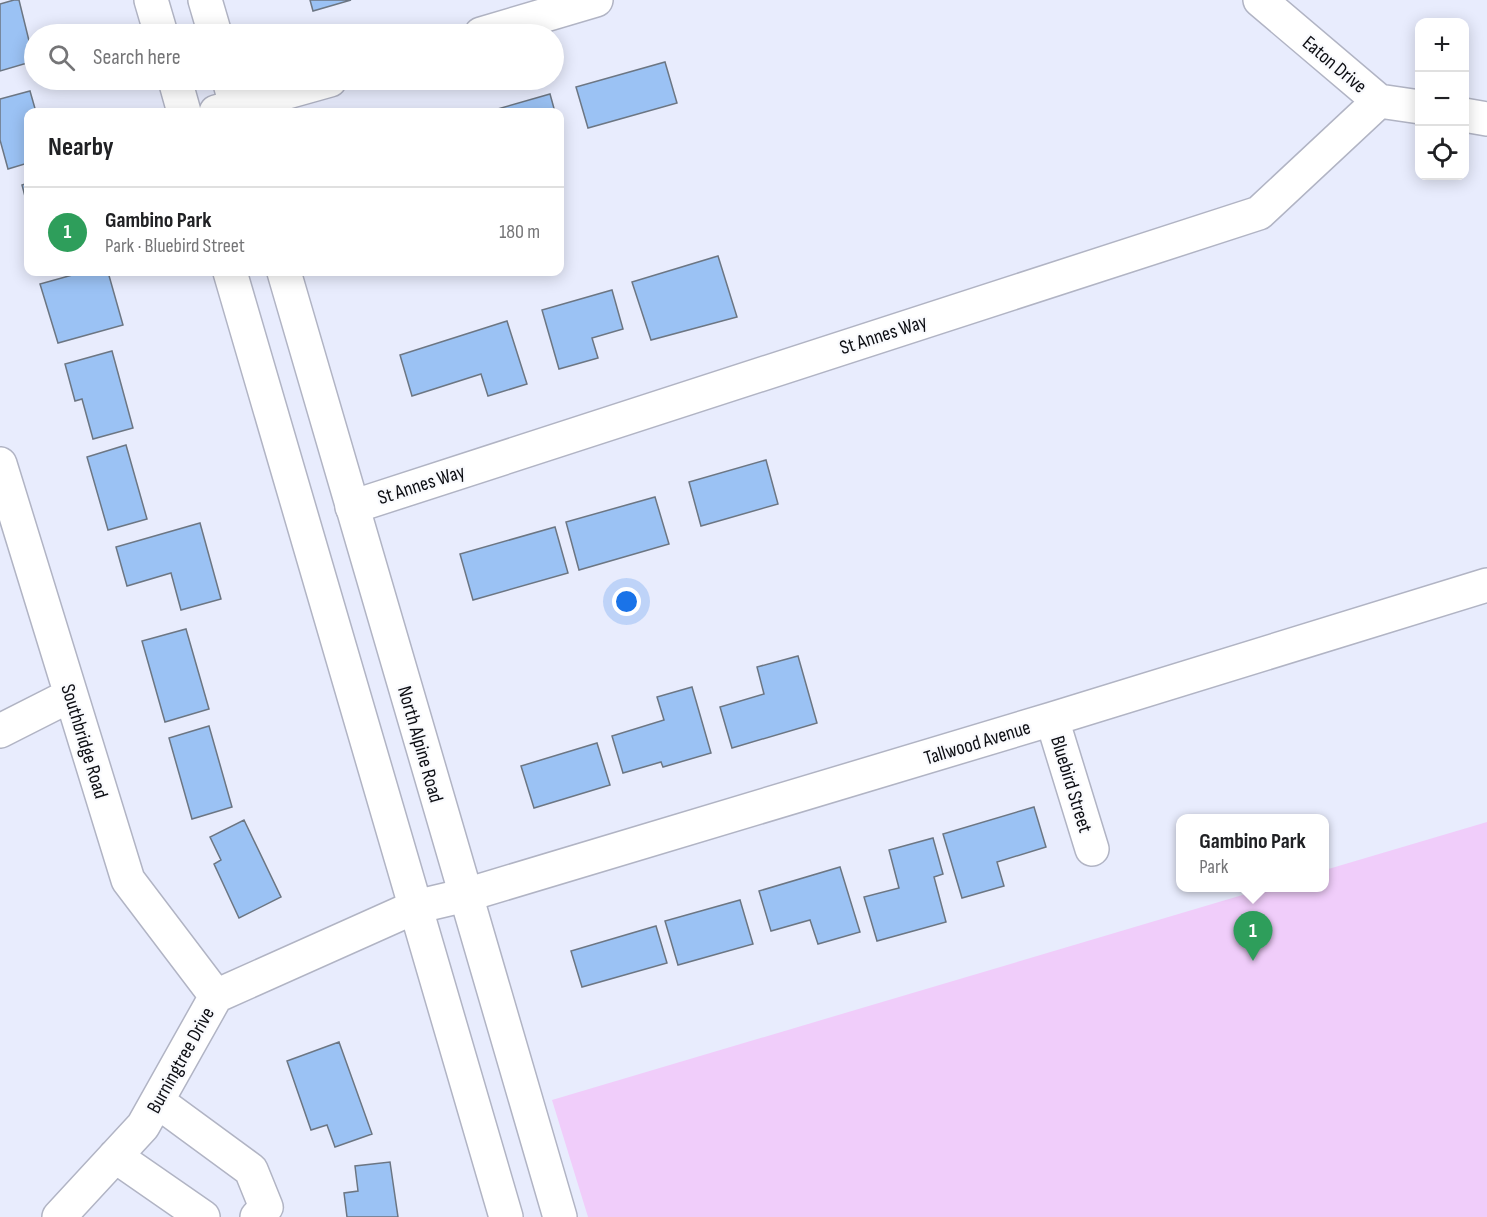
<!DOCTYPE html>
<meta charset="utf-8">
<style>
:root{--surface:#fff;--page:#f6f6f6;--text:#202124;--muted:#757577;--line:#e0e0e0;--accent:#ea580c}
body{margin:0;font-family:"Sofia Sans Condensed",sans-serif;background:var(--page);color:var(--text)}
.controls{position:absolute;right:18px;top:18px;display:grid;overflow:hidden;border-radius:12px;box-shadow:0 3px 15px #0003}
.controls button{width:54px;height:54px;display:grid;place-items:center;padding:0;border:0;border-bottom:2px solid var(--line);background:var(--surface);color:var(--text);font:30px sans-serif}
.you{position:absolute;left:627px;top:602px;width:21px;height:21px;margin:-15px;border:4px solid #fff;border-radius:50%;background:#1a73e8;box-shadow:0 0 0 9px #1a73e833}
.badge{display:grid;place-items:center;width:39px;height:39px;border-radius:50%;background:var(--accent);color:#fff;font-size:20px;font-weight:700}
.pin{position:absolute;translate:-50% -50px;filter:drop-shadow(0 2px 3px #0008)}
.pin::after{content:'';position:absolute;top:32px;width:21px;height:18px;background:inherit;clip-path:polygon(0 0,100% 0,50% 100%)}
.popup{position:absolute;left:1176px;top:814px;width:153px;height:78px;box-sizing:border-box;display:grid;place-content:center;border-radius:12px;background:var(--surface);filter:drop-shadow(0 2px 4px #0005);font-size:20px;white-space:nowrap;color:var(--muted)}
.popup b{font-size:22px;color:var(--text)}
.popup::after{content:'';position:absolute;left:50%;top:100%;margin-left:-12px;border:12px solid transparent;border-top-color:var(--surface)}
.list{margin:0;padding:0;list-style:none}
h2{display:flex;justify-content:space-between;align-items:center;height:78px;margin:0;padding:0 24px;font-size:26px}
h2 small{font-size:20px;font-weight:400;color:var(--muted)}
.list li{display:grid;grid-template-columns:39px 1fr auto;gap:18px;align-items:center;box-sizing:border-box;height:90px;padding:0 24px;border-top:2px solid var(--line)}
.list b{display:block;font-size:22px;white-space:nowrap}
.list p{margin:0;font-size:20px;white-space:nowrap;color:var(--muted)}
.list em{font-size:20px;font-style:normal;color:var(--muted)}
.icon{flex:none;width:33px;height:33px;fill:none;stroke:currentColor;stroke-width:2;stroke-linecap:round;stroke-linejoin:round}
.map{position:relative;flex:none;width:1487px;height:1217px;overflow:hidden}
.search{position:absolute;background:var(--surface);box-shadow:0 3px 15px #0003;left:24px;top:24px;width:540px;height:66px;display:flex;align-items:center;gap:15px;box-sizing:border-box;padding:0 21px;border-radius:33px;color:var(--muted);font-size:22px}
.panel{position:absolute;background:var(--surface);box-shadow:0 3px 15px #0003;left:24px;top:108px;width:540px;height:168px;border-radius:12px}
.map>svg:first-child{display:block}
.green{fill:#f0cdfa}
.building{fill:#9bc2f4;stroke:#6c7683;stroke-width:1.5}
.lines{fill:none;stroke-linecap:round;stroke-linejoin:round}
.minor-casing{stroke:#b1b4c4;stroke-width:36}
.major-casing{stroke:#b1b4c4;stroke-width:36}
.minor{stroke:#fff;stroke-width:33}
.major{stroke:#fff;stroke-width:33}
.labels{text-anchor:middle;stroke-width:4.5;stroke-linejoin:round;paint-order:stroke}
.street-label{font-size:20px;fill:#0d0e13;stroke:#f9fafd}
</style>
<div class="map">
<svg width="1487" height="1217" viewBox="0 0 1487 1217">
<rect width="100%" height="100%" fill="#e8ecfd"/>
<path class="green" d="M1487,822V1217H588L552,1100L1266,888H1325V870Z"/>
<path class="building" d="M14,0H19L34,61L0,71V4Z
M310,0H351L313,11Z
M665,62L677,103L588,128L576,87Z
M30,91L36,112H28V163L8,169L0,140V99Z
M550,94L555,112H487Z
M28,183V208L22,185Z
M718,256L737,317L651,340L632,282Z
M83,272H108L123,325L58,343L40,284Z
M612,290L623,329L592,338L598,358L559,369L542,310Z
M507,321L527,384L488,396L481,374L412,396L400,355Z
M112,351L133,428L93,439L82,399L75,401L65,364Z
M126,445L147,519L108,530L87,457Z
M766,460L778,504L701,526L689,482Z
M655,497L669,544L579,570L566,522Z
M200,523L221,599L181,610L171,573L127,586L116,547Z
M555,527L568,573L473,600L460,554Z
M186,629L209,709L165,722L142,641Z
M798,656L817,723L732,748L720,707L764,694L757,667Z
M692,687L711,753L663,767L661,762L623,773L612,736L664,720L657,697Z
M209,726L232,807L192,819L169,738Z
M597,743L610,785L534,808L521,766Z
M1034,807L1046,847L997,862L1004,886L962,898L943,834Z
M244,820L281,897L239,918L214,864L221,860L210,837Z
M933,838L943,874L934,877L946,922L877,941L864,897L899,888L889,850Z
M840,867L860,932L818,944L810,920L771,931L759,891Z
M740,900L753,944L678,965L665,921Z
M656,926L667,963L582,987L571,951Z
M339,1042L372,1134L335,1147L327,1125L311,1130L287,1061Z
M390,1162L398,1217H347L344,1193L358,1191L355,1166Z"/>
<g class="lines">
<g class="minor-casing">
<path id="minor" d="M1260,0L1379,101L1420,107
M481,34L596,0
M216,112L330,80
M1464,115L1487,119
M0,464L128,880L216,996
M352,507L1259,213L1379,101
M1052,719L1092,849
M0,731L71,695
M157,1101L251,1170L266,1207L257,1217
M115,1156L203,1217
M59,1217L143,1126L216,996L415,907L466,895L1052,719L1487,585"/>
</g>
<g class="major-casing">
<path id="major" d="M151,0L161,34
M205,0L215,34
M175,80L184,112
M229,80L238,112
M230,272L506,1217
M284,272L560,1217"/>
</g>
<use href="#minor" class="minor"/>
<use href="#major" class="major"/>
</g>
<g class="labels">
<g class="street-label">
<text transform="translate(1335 64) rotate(40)" y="7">Eaton Drive</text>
<text transform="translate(883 334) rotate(-18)" y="7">St Annes Way</text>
<text transform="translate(421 484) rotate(-18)" y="7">St Annes Way</text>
<text transform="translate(85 741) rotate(73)" y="7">Southbridge Road</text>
<text transform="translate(977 742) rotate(-17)" y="7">Tallwood Avenue</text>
<text transform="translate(421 744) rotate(74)" y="7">North Alpine Road</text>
<text transform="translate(1072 784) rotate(73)" y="7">Bluebird Street</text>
<text transform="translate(180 1060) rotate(-61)" y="7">Burningtree Drive</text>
</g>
</g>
</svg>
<div class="controls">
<button>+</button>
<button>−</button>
<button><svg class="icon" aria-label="locate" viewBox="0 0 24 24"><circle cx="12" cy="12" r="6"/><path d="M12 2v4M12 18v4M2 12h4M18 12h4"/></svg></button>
</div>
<div class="you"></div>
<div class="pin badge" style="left:1253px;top:961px;background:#2e9e5b">1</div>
<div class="popup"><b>Gambino Park</b>Park</div>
<div class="search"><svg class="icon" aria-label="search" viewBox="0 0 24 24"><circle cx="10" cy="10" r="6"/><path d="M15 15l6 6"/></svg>Search here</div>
<section class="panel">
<h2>Nearby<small></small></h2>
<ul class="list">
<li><span class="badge" style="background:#2e9e5b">1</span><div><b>Gambino Park</b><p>Park · Bluebird Street</p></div><em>180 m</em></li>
</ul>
</section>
</div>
